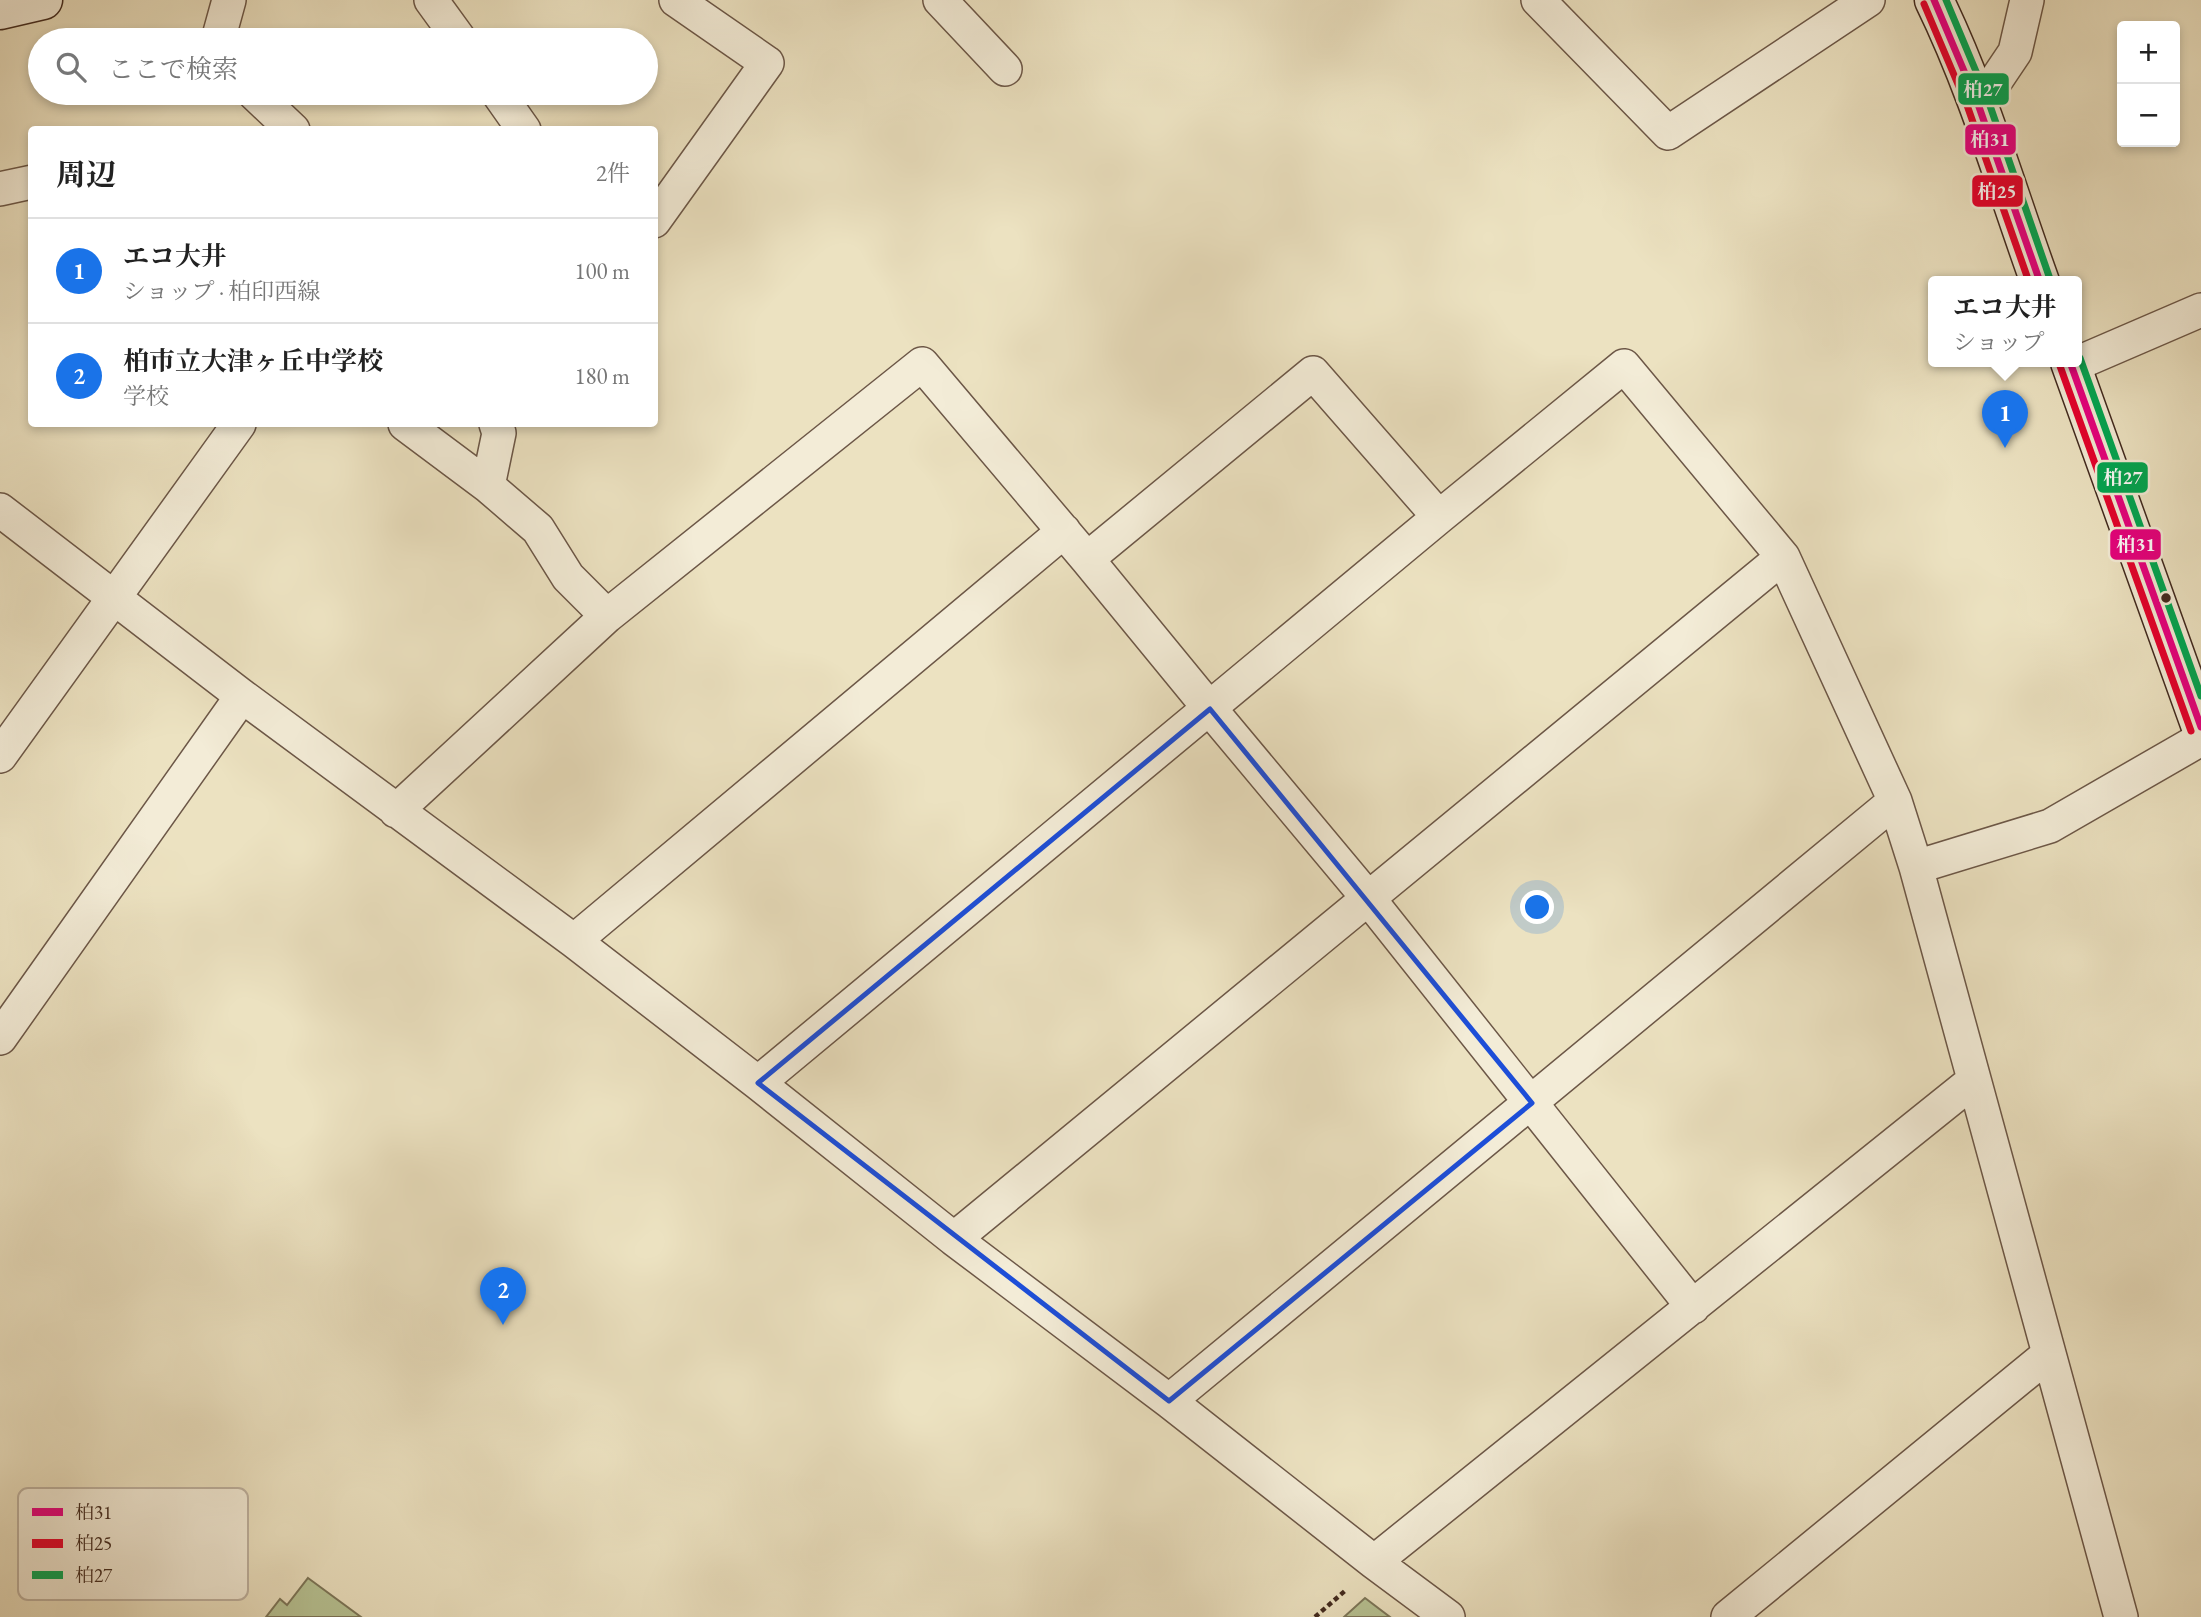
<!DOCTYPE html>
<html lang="ja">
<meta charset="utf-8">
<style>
:root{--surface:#fff;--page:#f6f6f6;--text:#222;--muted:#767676;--line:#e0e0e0;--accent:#1a73e8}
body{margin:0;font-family:"EB Garamond","Noto Serif JP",serif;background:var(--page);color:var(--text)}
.controls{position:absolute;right:21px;top:21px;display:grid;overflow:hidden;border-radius:7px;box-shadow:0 4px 10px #0003}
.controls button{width:63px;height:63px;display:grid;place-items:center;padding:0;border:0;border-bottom:2px solid var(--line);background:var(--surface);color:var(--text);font:35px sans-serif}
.you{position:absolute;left:1538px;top:908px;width:24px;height:24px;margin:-18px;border:5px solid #fff;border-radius:50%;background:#1a73e8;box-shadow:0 0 0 10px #1a73e833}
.badge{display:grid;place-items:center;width:46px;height:46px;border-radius:50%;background:var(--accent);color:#fff;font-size:23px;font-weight:700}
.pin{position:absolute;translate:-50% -58px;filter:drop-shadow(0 2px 4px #0008)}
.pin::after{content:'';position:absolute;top:37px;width:24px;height:21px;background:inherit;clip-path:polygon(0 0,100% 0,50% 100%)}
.popup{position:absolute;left:1928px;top:276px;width:154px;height:91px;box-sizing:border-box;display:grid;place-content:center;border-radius:7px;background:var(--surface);filter:drop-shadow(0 2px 5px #0005);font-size:23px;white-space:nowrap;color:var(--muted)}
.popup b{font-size:26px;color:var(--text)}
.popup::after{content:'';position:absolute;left:50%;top:100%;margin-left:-14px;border:14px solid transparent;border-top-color:var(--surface)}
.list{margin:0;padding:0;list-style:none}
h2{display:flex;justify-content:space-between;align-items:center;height:91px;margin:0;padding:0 28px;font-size:30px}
h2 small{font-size:23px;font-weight:400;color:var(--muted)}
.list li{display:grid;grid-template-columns:46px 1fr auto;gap:21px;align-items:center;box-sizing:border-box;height:105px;padding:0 28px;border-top:2px solid var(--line)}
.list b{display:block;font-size:26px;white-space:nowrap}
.list p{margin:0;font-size:23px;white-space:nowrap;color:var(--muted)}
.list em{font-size:23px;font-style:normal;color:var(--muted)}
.icon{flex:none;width:38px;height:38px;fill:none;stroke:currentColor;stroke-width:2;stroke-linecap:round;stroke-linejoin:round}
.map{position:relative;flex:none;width:2201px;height:1617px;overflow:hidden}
.search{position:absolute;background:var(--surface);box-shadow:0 4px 10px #0003;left:28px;top:28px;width:630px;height:77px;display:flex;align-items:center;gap:18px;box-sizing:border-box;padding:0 24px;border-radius:38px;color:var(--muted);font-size:26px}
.panel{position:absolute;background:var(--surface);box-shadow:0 4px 10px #0003;left:28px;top:126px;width:630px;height:301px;border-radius:7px}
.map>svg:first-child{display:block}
.green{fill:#b7c394;stroke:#7c7659;stroke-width:2}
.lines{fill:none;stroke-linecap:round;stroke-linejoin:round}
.street-casing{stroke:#6c5747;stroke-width:36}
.secondary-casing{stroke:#41291e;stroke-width:41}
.path{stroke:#41291e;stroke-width:4.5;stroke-dasharray:5 3.5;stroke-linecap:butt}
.street{stroke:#f3ecd7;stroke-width:33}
.secondary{stroke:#f3ecd7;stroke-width:38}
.bus-1-casing{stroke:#f3ecd7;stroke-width:12}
.bus-2-casing{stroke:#f3ecd7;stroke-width:12}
.bus-3-casing{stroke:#f3ecd7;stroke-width:12}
.bus-1{stroke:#e5007d;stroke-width:7}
.bus-2{stroke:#e4002b;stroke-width:7}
.bus-3{stroke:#00a651;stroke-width:7}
.marked{fill:none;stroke:#1d4ed8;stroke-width:5;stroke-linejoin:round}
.bus-dot{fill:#41291e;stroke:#f3ecd7;stroke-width:2.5}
.key{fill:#f3ecd7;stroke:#beb2a0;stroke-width:2}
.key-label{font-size:19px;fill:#41291e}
.line-badge{stroke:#f3ecd7;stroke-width:2.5}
.badge-label{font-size:19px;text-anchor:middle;font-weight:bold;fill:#fff}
</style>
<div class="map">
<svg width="2201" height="1617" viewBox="0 0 2201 1617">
<rect width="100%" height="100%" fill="#ece2c1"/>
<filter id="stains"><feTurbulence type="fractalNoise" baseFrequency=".00286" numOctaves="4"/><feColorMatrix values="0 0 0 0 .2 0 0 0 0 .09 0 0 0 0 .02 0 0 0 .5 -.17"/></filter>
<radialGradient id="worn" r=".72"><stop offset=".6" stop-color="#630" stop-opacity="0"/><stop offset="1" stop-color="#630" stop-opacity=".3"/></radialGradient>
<path class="green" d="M308,1578L361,1617H266L280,1599L287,1605Z
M1365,1598L1390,1617H1344Z"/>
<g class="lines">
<g class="street-casing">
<path id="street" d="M431,0L460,40
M940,0L1005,69
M1538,0L1668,133L1868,0
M218,40L229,0
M254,93L293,130
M498,93L524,130
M1978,107L2015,52L2027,0
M0,189L32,182
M654,221L767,63L676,0
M2071,366L2201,310
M405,424L488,486L538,529L568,577L607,616
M488,486L499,433L496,424
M0,510L242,696L574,941L758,1083L954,1239L1169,1401L1374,1562L1448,1617
M1087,559L1313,373L1439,517
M0,756L239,424
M396,811L607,616L922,364L1087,559L1210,709L1368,898L1693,1307
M1916,867L2050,826L2201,739
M574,941L1064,531
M0,1038L242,696
M758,1083L1439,517L1624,366L1783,557L1895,801L1916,867L2121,1617
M954,1239L1783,557
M1169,1401L1895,801
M1374,1562L1973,1081
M1728,1617L2049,1354"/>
</g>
<g class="secondary-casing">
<path id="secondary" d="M1934,0C1978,90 2006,188 2040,282
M0,10L43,0
M2070,362L2201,727"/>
</g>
<path class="path" d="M1315,1617L1346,1590"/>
<use href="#street" class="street"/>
<use href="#secondary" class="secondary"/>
<g class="bus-1-casing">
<path id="bus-1" d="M1934,0L1978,104L2040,282
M2070,362L2201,727"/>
</g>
<g class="bus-2-casing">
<path id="bus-2" d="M1924,4L1968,108L2029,282
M2060,366L2191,731"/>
</g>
<g class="bus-3-casing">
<path id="bus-3" d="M1946,0L1988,100L2050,279
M2080,358L2201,696"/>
</g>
<use href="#bus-1" class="bus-1"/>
<use href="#bus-2" class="bus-2"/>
<use href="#bus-3" class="bus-3"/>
</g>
<path class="marked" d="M1210,709L1532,1103L1169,1401L758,1083Z"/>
<circle class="bus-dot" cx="2166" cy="598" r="6"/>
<rect x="18" y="1488" width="230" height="112" rx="10" class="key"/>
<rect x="32" y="1508" width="31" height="8" fill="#e5007d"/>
<rect x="32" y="1539" width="31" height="9" fill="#e4002b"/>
<rect x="32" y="1571" width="31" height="8" fill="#00a651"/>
<g class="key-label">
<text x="75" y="1519">柏31</text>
<text x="75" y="1550">柏25</text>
<text x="75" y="1582">柏27</text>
</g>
<g class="line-badge">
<rect x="1957" y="72" width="53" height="34" rx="7" fill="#00a651"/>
<rect x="1964" y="123" width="53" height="33" rx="7" fill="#e5007d"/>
<rect x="1971" y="174" width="53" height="34" rx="7" fill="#e4002b"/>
<rect x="2096" y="461" width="53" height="33" rx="7" fill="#00a651"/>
<rect x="2109" y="528" width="53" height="33" rx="7" fill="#e5007d"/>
</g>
<g class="badge-label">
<text x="1983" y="96">柏27</text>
<text x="1990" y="146">柏31</text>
<text x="1997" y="198">柏25</text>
<text x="2123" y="484">柏27</text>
<text x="2136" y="551">柏31</text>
</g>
<rect width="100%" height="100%" filter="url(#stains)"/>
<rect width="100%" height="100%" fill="url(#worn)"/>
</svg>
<div class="controls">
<button>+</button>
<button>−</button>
</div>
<div class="you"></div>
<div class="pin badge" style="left:2005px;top:448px">1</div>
<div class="popup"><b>エコ大井</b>ショップ</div>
<div class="pin badge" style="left:503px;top:1325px">2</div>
<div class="search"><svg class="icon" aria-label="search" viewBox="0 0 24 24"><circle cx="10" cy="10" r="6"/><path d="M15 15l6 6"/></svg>ここで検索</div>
<section class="panel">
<h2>周辺<small>2件</small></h2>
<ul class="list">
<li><span class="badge">1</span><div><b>エコ大井</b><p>ショップ · 柏印西線</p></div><em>100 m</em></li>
<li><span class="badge">2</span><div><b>柏市立大津ヶ丘中学校</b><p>学校</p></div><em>180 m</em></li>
</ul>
</section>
</div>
